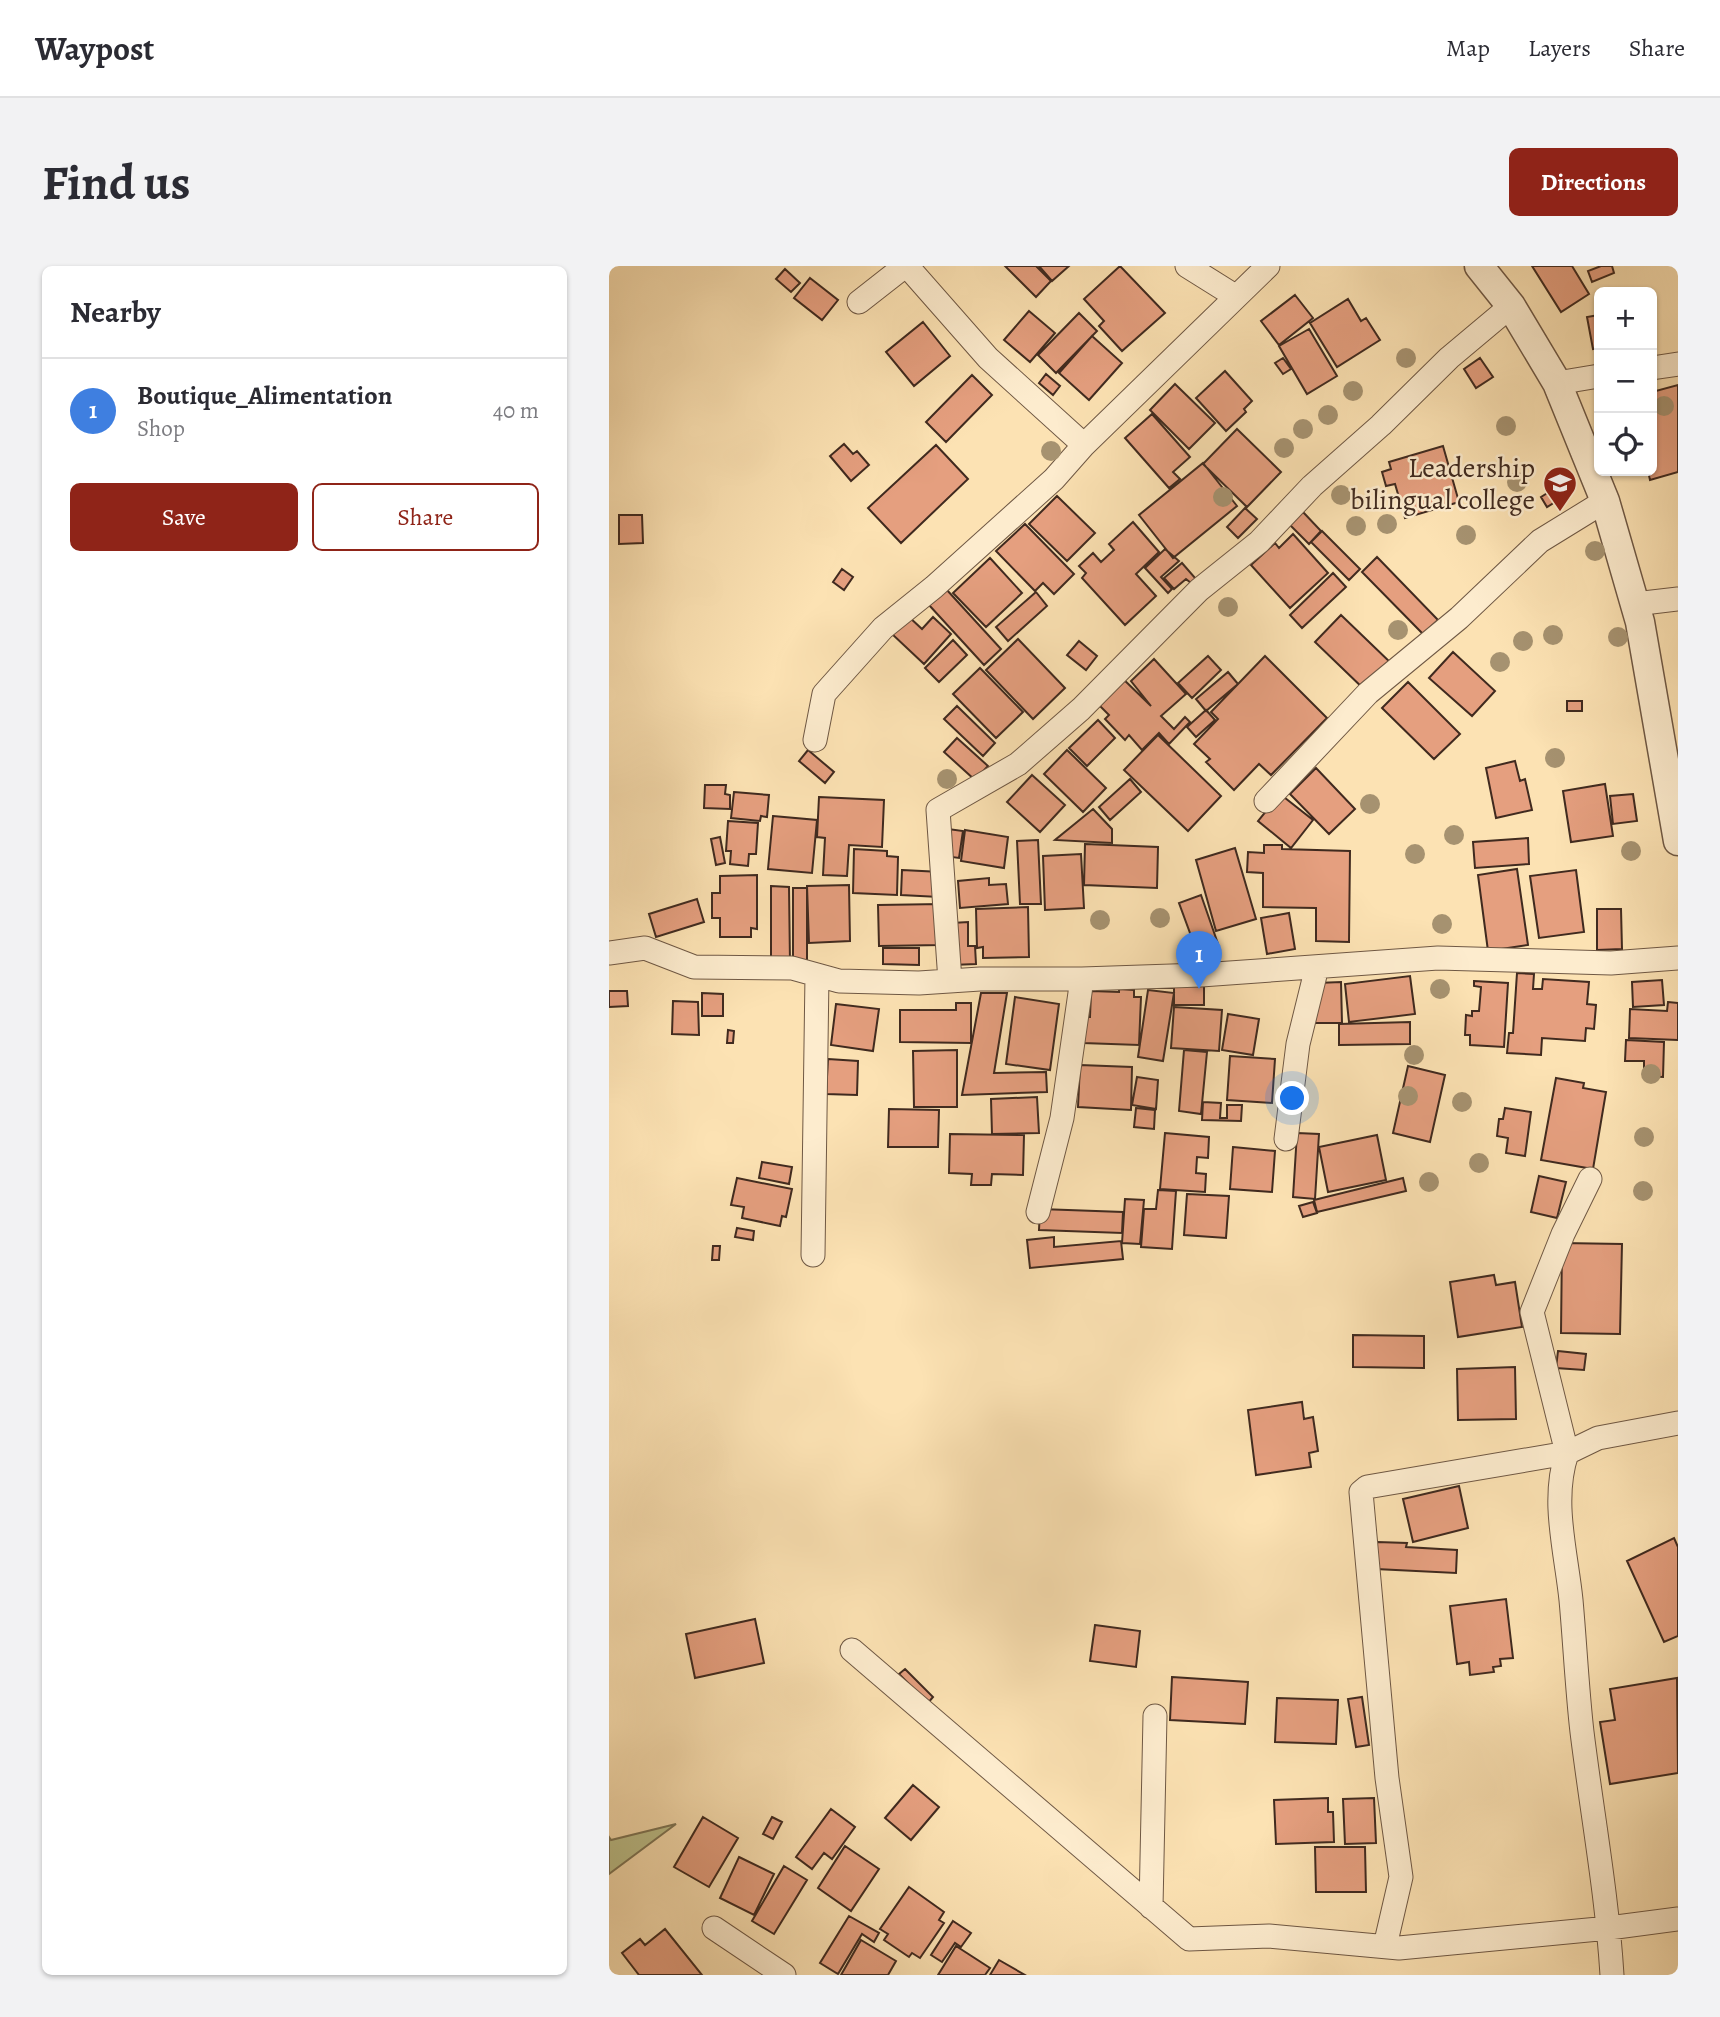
<!DOCTYPE html>
<meta charset="utf-8">
<style>
:root{--surface:#fff;--page:#f2f2f3;--text:#2b2b33;--muted:#7c7c81;--line:#e1e1e2;--accent:#8f2418}
body{margin:0;font-family:Alegreya,serif;background:var(--page);color:var(--text)}
.controls{position:absolute;right:21px;top:21px;display:grid;overflow:hidden;border-radius:10px;box-shadow:0 2px 5px #0004}
.controls button{width:63px;height:63px;display:grid;place-items:center;padding:0;border:0;border-bottom:2px solid var(--line);background:var(--surface);color:var(--text);font:35px sans-serif}
.you{position:absolute;left:684px;top:833px;width:24px;height:24px;margin:-18px;border:5px solid #fff;border-radius:50%;background:#1a73e8;box-shadow:0 0 0 10px #1a73e833}
.badge{display:grid;place-items:center;width:46px;height:46px;border-radius:50%;background:var(--accent);color:#fff;font-size:23px;font-weight:700}
.pin{position:absolute;translate:-50% -58px;filter:drop-shadow(0 2px 4px #0008)}
.pin::after{content:'';position:absolute;top:37px;width:24px;height:21px;background:inherit;clip-path:polygon(0 0,100% 0,50% 100%)}
.list{margin:0;padding:0;list-style:none}
h2{display:flex;justify-content:space-between;align-items:center;height:91px;margin:0;padding:0 28px;font-size:30px}
h2 small{font-size:23px;font-weight:400;color:var(--muted)}
.list li{display:grid;grid-template-columns:46px 1fr auto;gap:21px;align-items:center;box-sizing:border-box;height:105px;padding:0 28px;border-top:2px solid var(--line)}
.list b{display:block;font-size:26px;white-space:nowrap}
.list p{margin:0;font-size:23px;white-space:nowrap;color:var(--muted)}
.list em{font-size:23px;font-style:normal;color:var(--muted)}
.actions{display:flex;gap:14px;padding:21px 28px}
.actions a{flex:1;padding:16px 0;border:2px solid var(--accent);border-radius:10px;text-align:center;font-size:24px;color:var(--accent)}
.actions .main{background:var(--accent);color:#fff}
.icon{flex:none;width:38px;height:38px;fill:none;stroke:currentColor;stroke-width:2;stroke-linecap:round;stroke-linejoin:round}
.map{position:relative;flex:none;width:1069px;height:1709px;overflow:hidden;border-radius:10px}
header{display:flex;align-items:center;gap:42px;box-sizing:border-box;height:98px;padding:0 35px;background:var(--surface);border-bottom:2px solid var(--line)}
header strong{font-size:33px}
nav{display:flex;gap:38px;margin-inline-start:auto;font-size:24px}
.intro{display:flex;align-items:center;justify-content:space-between;box-sizing:border-box;height:168px;padding:0 42px}
h1{margin:0;font-size:49px}
.button{padding:18px 32px;border-radius:10px;background:var(--accent);color:#fff;font-size:24px;font-weight:700}
main{display:flex;gap:42px;padding:0 42px}
aside{flex:1;background:var(--surface);border-radius:10px;box-shadow:0 2px 5px #0004}
.map>svg:first-child{display:block}
.green{fill:#bec38d;stroke:#7f7656;stroke-width:2}
.building{fill:#e59f7f;stroke:#402a1f;stroke-width:2}
.lines{fill:none;stroke-linecap:round;stroke-linejoin:round}
.minor-casing{stroke:#6f5844;stroke-width:25}
.tertiary-casing{stroke:#6f5844;stroke-width:31}
.minor{stroke:#fdecce;stroke-width:23}
.tertiary{stroke:#fdecce;stroke-width:28}
.tree{fill:#a69270}
.labels{text-anchor:middle;stroke-width:5;stroke-linejoin:round;paint-order:stroke}
.poi-label{font-size:28px;fill:#402a1f;stroke:#fdecce;text-anchor:end}
</style>
<header>
<strong>Waypost</strong>
<nav><a>Map</a><a>Layers</a><a>Share</a></nav>
</header>
<div class="intro"><h1>Find us</h1><a class="button">Directions</a></div>
<main>
<aside>
<h2>Nearby<small></small></h2>
<ul class="list">
<li><span class="badge" style="background:#3f7fe0">1</span><div><b>Boutique_Alimentation</b><p>Shop</p></div><em>40 m</em></li>
</ul>
<div class="actions"><a class="main">Save</a><a>Share</a></div>
</aside>
<div class="map">
<svg width="1069" height="1709" viewBox="0 0 1069 1709">
<rect width="100%" height="100%" fill="#fce2b3"/>
<filter id="stains"><feTurbulence type="fractalNoise" baseFrequency=".00286" numOctaves="4"/><feColorMatrix values="0 0 0 0 .2 0 0 0 0 .09 0 0 0 0 .02 0 0 0 .5 -.17"/></filter>
<radialGradient id="worn" r=".72"><stop offset=".6" stop-color="#630" stop-opacity="0"/><stop offset="1" stop-color="#630" stop-opacity=".3"/></radialGradient>
<path class="green" d="M67,1558L0,1608V1571L2,1574Z"/>
<path class="building" d="M396,0H427L442,15L427,31Z
M430,0H460L443,15Z
M511,0L556,47L513,85L490,60L495,55L475,33Z
M923,0H963L980,28L952,46Z
M992,0H1003L1005,7L983,16L979,5Z
M176,3L191,17L182,26L167,13Z
M201,12L229,34L213,54L185,32Z
M686,29L704,52L670,79L652,55Z
M739,33L752,55L757,52L771,74L728,101L701,57Z
M420,45L446,67L421,96L395,74Z
M470,47L488,65L447,107L429,89Z
M990,49V82L984,83L978,51Z
M314,56L341,90L305,120L277,86Z
M700,63L728,110L698,128L670,80Z
M483,70L513,97L480,134L450,107Z
M674,92L682,103L674,108L666,97Z
M871,92L884,111L867,122L855,103Z
M616,105L643,135L635,143L637,146L617,165L587,132Z
M437,108L451,120L444,129L430,117Z
M363,109L383,129L337,176L317,156Z
M566,118L606,157L580,183L541,144Z
M1069,119V206L1041,214L1039,205H1043V126Z
M543,148L581,191L564,206L571,213L560,222L516,172Z
M628,163L672,206L638,241L594,198Z
M235,178L244,188L248,185L260,199L242,215L221,190Z
M327,179L359,213L292,277L259,242Z
M834,180L850,236L796,252L786,218L777,220L773,206L782,203L780,196Z
M594,197L628,240L564,292L530,249Z
M945,223L951,233L938,241L932,231Z
M448,230L486,267L458,295L420,258Z
M636,242L648,253L629,272L618,261Z
M694,246L712,265L700,278L681,259Z
M10,249H33L34,277L10,278Z
M524,256L550,286L527,308L547,330L516,359L473,312L477,307L470,300L484,287L492,296L505,284L500,278Z
M416,258L465,308L445,328L434,317L426,325L387,285Z
M713,265L751,303L740,314L702,276Z
M684,268L719,307L681,342L642,299L666,277L670,282Z
M556,283L570,295L552,311L563,323L559,327L536,302Z
M768,291L829,354L814,368L753,306Z
M381,292L413,327L377,361L344,327Z
M573,297L587,313L582,317L577,313L565,323L555,312Z
M233,303L244,311L235,324L224,316Z
M724,307L737,321L693,362L681,349Z
M337,323L392,383L375,399L320,339Z
M427,326L438,340L399,375L387,361Z
M732,349L784,399L758,426L706,376Z
M299,350L313,363L324,351L342,368L315,398L283,368Z
M409,373L456,422L424,453L377,404Z
M344,374L358,389L330,416L316,402Z
M470,375L488,390L477,404L458,389Z
M844,386L886,425L863,450L820,412Z
M599,390L612,404L583,432L569,417Z
M656,390L718,452L662,509L650,498L625,524L597,496L601,493L585,478L609,453L602,446Z
M545,393L577,428L552,450L565,463L576,451L581,456L560,478L550,467L533,484L520,469L516,474L496,453L500,449L486,435L511,410L542,440L522,415Z
M371,402L414,446L387,472L344,428Z
M619,406L629,418L597,445L587,433Z
M799,416L851,468L825,493L773,442Z
M958,435H973V445H958Z
M348,440L386,477L374,490L335,453Z
M597,444L606,454L587,471L578,461Z
M489,454L506,472L478,500L460,482Z
M549,469L612,530L579,565L515,504Z
M348,472L379,500L366,514L335,486Z
M199,484L225,506L216,517L190,495Z
M458,484L497,522L474,546L435,508Z
M906,495L911,515L916,513L923,544L887,552L877,502Z
M707,502L746,543L720,568L681,528Z
M423,509L456,539L431,566L398,536Z
M521,513L532,526L501,554L490,541Z
M996,518L1004,570L962,576L954,525Z
M96,519H117L116,528L121,529V543L95,542Z
M125,526L160,529L158,551L152,550L151,555L122,552Z
M671,528L704,554L682,582L649,555Z
M1024,528L1028,555L1004,558L1001,530Z
M210,531L275,534L273,581L240,579L238,610L214,609L216,572L208,571Z
M484,543L503,563V577L446,574Z
M164,550L208,554L203,607L159,603Z
M119,555L149,557L147,588H140L139,600L121,598L122,585H117Z
M339,563L354,565L350,592L335,590Z
M356,564L399,571L395,602L352,595Z
M111,571L116,597L107,599L102,573Z
M919,572L920,598L866,602L864,576Z
M429,574L432,638H411L408,575Z
M476,578L549,581L548,622L475,619Z
M655,579H673V583L741,585L740,676L707,675V642L654,641V607L638,606L639,586L655,587Z
M626,582L647,653L607,665L587,594Z
M245,583L278,585V590L289,591L288,629L244,627Z
M472,588L475,642L436,644L434,590Z
M908,603L919,679L879,685L869,609Z
M293,604L332,606L330,631L292,629Z
M967,604L975,666L930,672L921,610Z
M148,609V663L142,662V671H111V652H103V627H111V610Z
M380,612V619L397,618L399,638L351,642L349,615Z
M240,619L241,675L200,677L198,620Z
M162,620L180,621L181,697H162Z
M184,622H198V697H184Z
M592,629L609,678L588,686L570,637Z
M88,633L95,656L47,671L40,648Z
M332,638V679L270,680L269,639Z
M419,641L420,691L374,692V681L368,682L367,643Z
M988,643H1012L1013,683L988,684Z
M680,647L686,683L658,688L652,652Z
M359,656V680H366L367,698L343,699V657Z
M274,682H310V699L274,698Z
M908,707L925,708L924,723H933L934,713L980,716L978,738L987,739L985,763L977,762L976,775L933,772L932,789L898,787L900,767H904Z
M801,710L806,748L740,756L736,718Z
M595,714V739H565V722H542Z
M1053,714L1055,739L1024,741L1023,716Z
M865,715L899,717L895,781L861,779V769H856L857,749L863,750V745H870L872,721L865,720Z
M732,716L733,757H703L708,717Z
M510,723L525,724V731H532L530,779L474,777L475,751H481L482,725L510,726Z
M539,724L565,727L554,795L529,791Z
M0,725H18L19,740L0,741Z
M93,727L114,728V750H93Z
M372,727H398L385,807L437,806L438,826L353,829Z
M406,731L450,738L441,804L397,798Z
M64,735L89,736L90,769L63,768Z
M1059,736L1069,737V774L1020,772L1021,743L1058,745Z
M347,737H362V777L291,776V744H347Z
M227,738L270,743L264,785L222,779Z
M565,741L613,744L610,785L562,782Z
M619,748L650,753L644,789L613,784Z
M801,756V778L730,779V758Z
M119,764L125,765L124,777H118Z
M1017,774L1055,776L1054,811L1035,810V795H1016Z
M348,784V841H305L304,785Z
M575,784L598,786L592,848L570,845Z
M621,790L666,793L663,837L618,834Z
M219,793L249,795L248,829L217,828Z
M471,799L523,801L522,844L469,841Z
M799,800L836,809L821,876L784,867Z
M528,811L549,814L547,843L523,839Z
M947,812L975,817L974,822L997,826L984,903L932,894Z
M428,831L430,867L383,868L382,833Z
M594,836L612,837L611,852H618V839H633L632,855L593,854Z
M527,842L546,844L545,863L525,861Z
M896,842L922,846L916,890L897,887L899,872L888,870L890,853H894Z
M280,843L330,844L329,881H279Z
M556,867L600,871L599,892L588,891L587,907L597,908L596,926L551,923Z
M688,867L710,868L706,933L684,931Z
M341,868L415,869L414,909L383,908L382,919H362L363,908L340,907Z
M768,869L777,914L719,926L710,881Z
M624,881L666,885L663,926L621,923Z
M153,896L183,901L180,918L150,912Z
M930,910L957,916L948,952L922,946Z
M128,912L183,923L177,951L173,950L171,960L133,952L135,941L122,939Z
M794,912L797,925L708,946L705,934Z
M549,924L567,925L563,983L532,981L535,943H547Z
M578,928L620,930L617,972L575,969Z
M516,933L535,934L531,978L513,977Z
M704,936L708,947L694,951L690,940Z
M431,943L514,946L513,967L430,964Z
M128,962L145,965L144,974L126,971Z
M445,971V981L512,975L514,993L421,1002L418,974Z
M953,977L1013,978L1011,1068L952,1067Z
M104,980H111L110,994H103Z
M885,1009L887,1019L906,1016L913,1061L849,1071L841,1016Z
M744,1069L815,1070V1102L744,1101Z
M949,1085L977,1088L975,1104L947,1102Z
M906,1101L907,1153L849,1154L848,1103Z
M693,1136L695,1153L704,1151L709,1185L700,1187L702,1201L647,1209L639,1144Z
M850,1220L859,1262L804,1276L794,1233Z
M1065,1272L1069,1281V1370L1055,1376L1018,1295Z
M768,1276L798,1277L797,1281L848,1284L847,1307L767,1303Z
M897,1333L904,1392L891,1393L892,1400L884,1401L885,1406L861,1409L860,1396L848,1398L841,1340Z
M146,1353L155,1397L86,1412L77,1368Z
M486,1359L531,1365L527,1401L481,1395Z
M296,1403L324,1431L319,1437L290,1408Z
M563,1411L639,1416L636,1458L561,1454Z
M1068,1412L1069,1507L1001,1518L991,1456L1006,1454L1001,1423Z
M753,1431L760,1479L747,1481L739,1433Z
M668,1432L729,1434L727,1478L666,1476Z
M304,1519L330,1541L302,1574L276,1552Z
M719,1532V1546H724L725,1576L667,1578L665,1534Z
M765,1532L767,1577L736,1578L734,1533Z
M222,1543L246,1561L223,1593L215,1587L203,1603L187,1591Z
M94,1551L129,1572L100,1621L65,1601Z
M163,1551L173,1556L164,1573L154,1568Z
M236,1580L270,1603L242,1645L209,1622Z
M706,1581H756L757,1626H707Z
M130,1591L165,1608L145,1649L111,1632Z
M175,1600L198,1614L165,1668L143,1655Z
M300,1621L335,1646L330,1654L335,1657L311,1692L303,1687L300,1691L275,1674L279,1668L271,1663Z
M240,1650L270,1667L265,1676L253,1668L229,1708L211,1697Z
M344,1655L362,1667L352,1681L346,1677L333,1696L322,1689Z
M56,1663L93,1709H30L13,1687L31,1673L36,1679Z
M252,1674L287,1695L279,1709H232Z
M347,1680L381,1702L376,1709H329Z
M390,1694L416,1709H381Z"/>
<g class="lines">
<g class="minor-casing">
<path id="minor" d="M298,0L379,92L475,179
M578,0L626,30
M250,36L296,0
M1043,102L1069,98
M948,117L990,110
M1026,338L1069,333
M206,474L215,428L274,362L325,321L445,213L475,179L659,0
M657,535L759,427L850,352L931,275L996,235
M0,687L36,682L85,701L183,702L230,715L310,717L371,713H473L592,709L829,692L1002,697L1069,692
M341,715L329,544L409,498L472,443L590,324L650,276L703,220L772,159L840,92L902,40
M677,873L689,778L708,701
M429,946L453,852L473,713
M204,989L208,709
M243,1384L580,1673L660,1670L790,1682L1000,1662L1069,1653
M542,1641L546,1450
M105,1662L175,1709
M776,1680L792,1611L778,1512L752,1226L758,1221L958,1187L923,1046L954,968L981,913
M1003,1709C998,1628 983,1547 973,1466C968,1422 966,1378 962,1334C957,1285 942,1234 958,1187L989,1172L1069,1157"/>
</g>
<g class="tertiary-casing">
<path id="tertiary" d="M870,0L902,40L948,117L996,235L1031,356L1069,575"/>
</g>
<use href="#minor" class="minor"/>
<use href="#tertiary" class="tertiary"/>
</g>
<g class="tree">
<circle cx="797" cy="92" r="10"/>
<circle cx="744" cy="125" r="10"/>
<circle cx="1055" cy="140" r="10"/>
<circle cx="719" cy="149" r="10"/>
<circle cx="897" cy="160" r="10"/>
<circle cx="694" cy="163" r="10"/>
<circle cx="675" cy="182" r="10"/>
<circle cx="442" cy="185" r="10"/>
<circle cx="908" cy="216" r="10"/>
<circle cx="732" cy="229" r="10"/>
<circle cx="614" cy="231" r="10"/>
<circle cx="778" cy="258" r="10"/>
<circle cx="747" cy="260" r="10"/>
<circle cx="857" cy="269" r="10"/>
<circle cx="986" cy="285" r="10"/>
<circle cx="619" cy="341" r="10"/>
<circle cx="789" cy="364" r="10"/>
<circle cx="944" cy="369" r="10"/>
<circle cx="1009" cy="371" r="10"/>
<circle cx="914" cy="375" r="10"/>
<circle cx="891" cy="396" r="10"/>
<circle cx="946" cy="492" r="10"/>
<circle cx="338" cy="513" r="10"/>
<circle cx="761" cy="538" r="10"/>
<circle cx="845" cy="569" r="10"/>
<circle cx="1022" cy="585" r="10"/>
<circle cx="806" cy="588" r="10"/>
<circle cx="551" cy="652" r="10"/>
<circle cx="491" cy="654" r="10"/>
<circle cx="833" cy="658" r="10"/>
<circle cx="831" cy="723" r="10"/>
<circle cx="805" cy="789" r="10"/>
<circle cx="1042" cy="808" r="10"/>
<circle cx="799" cy="830" r="10"/>
<circle cx="853" cy="836" r="10"/>
<circle cx="1035" cy="871" r="10"/>
<circle cx="870" cy="897" r="10"/>
<circle cx="820" cy="916" r="10"/>
<circle cx="1034" cy="925" r="10"/>
</g>
<defs>
<g id="school-pin" transform="scale(1.75)"><path d="M0 17L-7.5 6A9.5 9.5 0 1 1 7.5 6Z" fill="#8f2418" stroke="#fdecce"/><path d="M0-5L7-2L0 1L-7-2ZM-4 1L0 2.5L4 1V4Q0 6-4 4Z" fill="#fff"/></g>
</defs>
<g fill-rule="evenodd">
<use href="#school-pin" x="951" y="217"/>
</g>
<g class="labels">
<g class="poi-label">
<text x="926" y="211">Leadership<tspan x="926" dy="32">bilingual college</tspan></text>
</g>
</g>
<rect width="100%" height="100%" filter="url(#stains)"/>
<rect width="100%" height="100%" fill="url(#worn)"/>
</svg>
<div class="controls">
<button>+</button>
<button>−</button>
<button><svg class="icon" aria-label="locate" viewBox="0 0 24 24"><circle cx="12" cy="12" r="6"/><path d="M12 2v4M12 18v4M2 12h4M18 12h4"/></svg></button>
</div>
<div class="you"></div>
<div class="pin badge" style="left:590px;top:723px;background:#3f7fe0">1</div>
</div>
</main>
